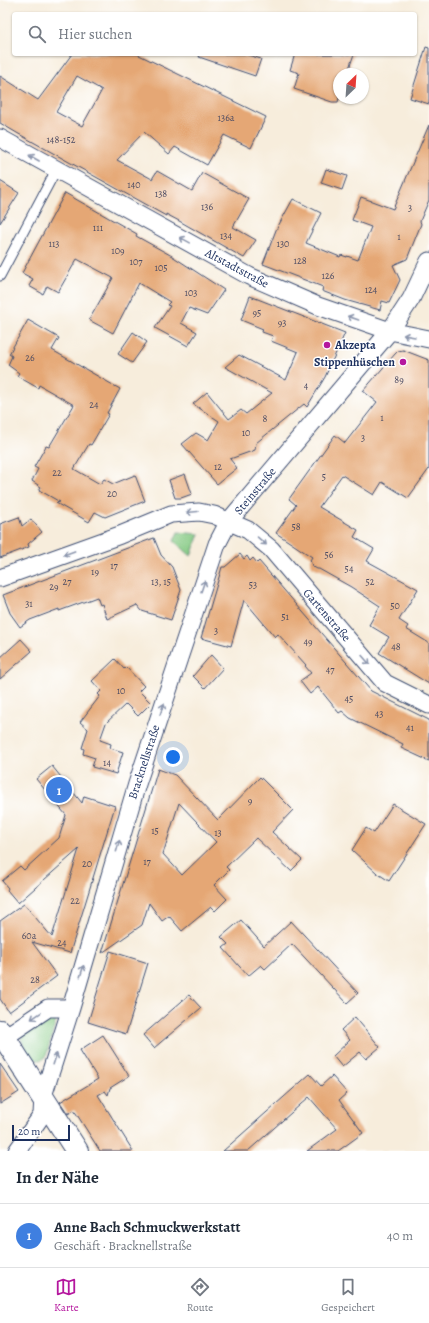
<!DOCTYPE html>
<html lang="de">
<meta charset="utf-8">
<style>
:root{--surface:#fff;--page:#f6f6f7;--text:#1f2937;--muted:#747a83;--line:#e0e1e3;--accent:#b5179e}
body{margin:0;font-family:Alegreya,serif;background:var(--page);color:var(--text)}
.compass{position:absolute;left:333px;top:68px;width:36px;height:36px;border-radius:50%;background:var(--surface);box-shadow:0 1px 3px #0004;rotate:25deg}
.scale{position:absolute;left:12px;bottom:10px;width:58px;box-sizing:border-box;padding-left:4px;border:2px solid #1b2f5e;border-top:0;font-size:11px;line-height:14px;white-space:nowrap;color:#1b2f5e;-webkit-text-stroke:3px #fff;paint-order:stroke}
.you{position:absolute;left:173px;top:757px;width:14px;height:14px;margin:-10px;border:3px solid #fff;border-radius:50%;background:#1a73e8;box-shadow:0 0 0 6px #1a73e833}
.badge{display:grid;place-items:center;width:26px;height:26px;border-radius:50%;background:var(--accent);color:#fff;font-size:13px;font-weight:700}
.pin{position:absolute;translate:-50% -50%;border:2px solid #fff;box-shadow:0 1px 4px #0006}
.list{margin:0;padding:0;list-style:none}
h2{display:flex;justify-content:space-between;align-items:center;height:52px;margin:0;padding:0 16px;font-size:17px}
h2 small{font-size:13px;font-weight:400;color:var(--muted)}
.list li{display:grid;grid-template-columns:26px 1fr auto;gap:12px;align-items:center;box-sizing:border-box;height:64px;padding:0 16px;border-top:1px solid var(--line)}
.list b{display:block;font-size:15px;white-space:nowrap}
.list p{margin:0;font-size:13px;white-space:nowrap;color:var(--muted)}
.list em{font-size:13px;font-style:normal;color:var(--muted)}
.icon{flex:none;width:22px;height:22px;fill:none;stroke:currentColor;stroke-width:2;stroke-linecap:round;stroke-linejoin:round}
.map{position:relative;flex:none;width:429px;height:1151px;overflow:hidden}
.search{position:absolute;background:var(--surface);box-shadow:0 1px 3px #0004;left:12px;right:12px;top:12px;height:44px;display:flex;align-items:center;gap:10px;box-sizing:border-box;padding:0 14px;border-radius:4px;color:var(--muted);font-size:15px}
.sheet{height:116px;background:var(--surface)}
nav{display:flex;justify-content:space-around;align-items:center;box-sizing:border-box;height:56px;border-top:1px solid var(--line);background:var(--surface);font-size:11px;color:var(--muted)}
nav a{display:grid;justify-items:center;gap:2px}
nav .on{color:var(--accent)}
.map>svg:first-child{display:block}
.green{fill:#85c983;stroke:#507c70}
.building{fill:#e5a774;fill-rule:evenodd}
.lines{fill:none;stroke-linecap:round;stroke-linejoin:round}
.lane-casing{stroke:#3c4c71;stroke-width:11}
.street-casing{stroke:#3c4c71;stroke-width:19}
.secondary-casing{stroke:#3c4c71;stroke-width:24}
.lane{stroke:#fff;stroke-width:9}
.street{stroke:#fff;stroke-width:17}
.secondary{stroke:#fff;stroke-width:22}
.oneway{stroke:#8d97ae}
.poi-dot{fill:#b5179e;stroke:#fff;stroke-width:1.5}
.labels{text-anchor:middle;stroke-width:3;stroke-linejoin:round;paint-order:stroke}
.number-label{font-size:10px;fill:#4e4d64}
.street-label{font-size:12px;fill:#1b2f5e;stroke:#fff}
.poi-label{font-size:12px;font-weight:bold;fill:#1b2f5e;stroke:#fff;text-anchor:start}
</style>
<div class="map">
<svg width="429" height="1151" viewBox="0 0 429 1151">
<rect width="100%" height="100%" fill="#fff"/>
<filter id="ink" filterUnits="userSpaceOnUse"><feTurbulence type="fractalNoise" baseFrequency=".025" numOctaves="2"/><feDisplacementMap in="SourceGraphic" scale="8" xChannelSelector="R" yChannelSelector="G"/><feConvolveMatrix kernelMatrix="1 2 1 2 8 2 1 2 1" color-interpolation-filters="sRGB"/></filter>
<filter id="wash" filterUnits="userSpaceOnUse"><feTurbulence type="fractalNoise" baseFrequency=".012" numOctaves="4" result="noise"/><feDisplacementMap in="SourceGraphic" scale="16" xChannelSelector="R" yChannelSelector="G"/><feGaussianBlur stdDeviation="0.9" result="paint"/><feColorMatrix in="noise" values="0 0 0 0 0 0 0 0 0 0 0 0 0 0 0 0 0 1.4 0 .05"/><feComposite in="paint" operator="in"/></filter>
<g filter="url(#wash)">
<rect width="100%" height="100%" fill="#f7eddc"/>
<path class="green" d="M178,532L199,534L191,556L174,541Z
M52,1015L55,1017L56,1021L46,1057C34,1067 24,1050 21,1038L24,1034Z"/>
<g id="blocks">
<path class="building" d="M426,47L429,48V104L410,98Z
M72,54H137L266,117L251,148L224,135L207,165L175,147L169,154L144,132L117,160L152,179L157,171L192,191L202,173L249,199L233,227L256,240L244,258L181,222L166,214V216L17,133L0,123V76L38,100ZM77,76L102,90L82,126L56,112Z
M200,54H245L261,59L255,76L199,57Z
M295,54H354L347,74H339V98L338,102H332L294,89L299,73L290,70Z
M429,125V200L420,221L421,224L407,259L393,265L400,280L389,303L382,301L380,310L345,300L322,291L323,287L263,264L276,230L293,199L321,213L306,243L340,257L341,255L347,257V256L358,260L371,227L352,220L361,197L393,209Z
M326,169L347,176L342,190L321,183Z
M0,181L19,193L0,223Z
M65,193L137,234L136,236L172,256L224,290L207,315L189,308L181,323L197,332L188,346L155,328L170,306L167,305L170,302L139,283L113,333L89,320L113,278L77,259L58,292L47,286L43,294L29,286L33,279L22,273Z
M250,296L345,333L325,377L307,407L304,404L256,443L255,450L230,459L237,468L217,484L182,444L196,433L208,440L219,421L193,404L207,392L229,419L241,410L246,414L272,393L225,367L239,355L286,380L298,352L271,341L273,336L262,332L263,329L241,320Z
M28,320L59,338L52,350L120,389L107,413L109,414L91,445L89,444L74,469L100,484L104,479L113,484L135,475L145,501L105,517L95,512L89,522L56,503L60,502L39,490L41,487L32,481L38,469L34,467L46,446L49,447L74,405L39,385L38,388L17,376L19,373L8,365L12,356L9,354Z
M133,332L147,342L132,363L118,354Z
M403,350L429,360V469L408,498L382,482L374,495L342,475L319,507L358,530L354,537L374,549L367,561L418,589L399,620L408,626L406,629L429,643V684L379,653L389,637L369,625L380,606L351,587L319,569H317L312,566L310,560L312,557L276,533L296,505L289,499L335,435L345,443L377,402L363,391L395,354L398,351Z
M185,474L192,494L181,498H175L169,480Z
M19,517L22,526L31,519L42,532L28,544L29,547L0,558V524Z
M154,538L161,555L172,567L181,590L171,620L142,611L137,605L107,619L102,604L100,605L97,597L59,611V609L30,620L20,627L10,613L3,595Z
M240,554L244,559L247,556L250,561L253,558L257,563L259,561L371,691L429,720V761L401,748L403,744L350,718L342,711L339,713L318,687L310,694L300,681L311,673L305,666L306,665L278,634L275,637L244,600L231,646L201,638L222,567H225Z
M21,639L32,651L0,679V658Z
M211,655L223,668L205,688L193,676Z
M115,659L124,669L126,667L144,686L139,691L151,703L138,716L126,704L106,723L100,740L111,744L110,748L123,752L116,774L92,767L95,758L83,754L84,749L82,748L88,729L80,722L100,696L98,694L101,691L92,681Z
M52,766L82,803L84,796L115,806L70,953L32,942L57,976L9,1012L0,999V921L24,904L52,937L79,849L18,903L7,890L8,888L2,881L20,866L24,870L59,838L66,815L36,779Z
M158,769L175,775L218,820L260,777L293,810L272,832L302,860L291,871L256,838L226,867L229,870L214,885L227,899L215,911L211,907L182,931L169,916L162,921L149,903L142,925L102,953ZM179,803L216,842L182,875L163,854Z
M393,804L426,824L389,881L377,873L352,850L366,828L374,833Z
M241,920L264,946L291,921L358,993L347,1003L292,944L265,969L261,965L248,976L223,948L228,944L221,937Z
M110,951L148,963L126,1034L88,1022Z
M189,995L201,1008L154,1048L143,1035Z
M355,1017L380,1047L366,1059L360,1052L342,1067L333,1056L350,1040L341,1030Z
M103,1035L129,1076L110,1088L108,1095L105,1091L98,1095L133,1151H100L74,1110L68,1114L60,1102L98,1079L80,1050Z
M0,1064L19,1092L0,1104Z
M310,1074L321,1086L332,1076L347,1093L339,1100L363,1133L338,1151H307L337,1129L309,1097L248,1151H223Z"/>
</g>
</g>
<g filter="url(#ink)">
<use href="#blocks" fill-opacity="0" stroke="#3c4c71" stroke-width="1"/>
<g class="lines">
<g class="lane-casing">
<path id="lane" d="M0,276L56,170"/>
</g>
<g class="street-casing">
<path id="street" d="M0,138L249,276L318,306L390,331L429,339
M0,578L120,535L171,514L199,512L214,515L248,530L271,549L385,683L429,705
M5,1037L48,1008H71
M17,1151L42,1115L43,1096L71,1008L137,784L217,544L229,521L390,331L411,299L429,261"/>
</g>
<g class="secondary-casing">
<path id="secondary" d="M0,1031L77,1151"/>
</g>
<use href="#lane" class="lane"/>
<use href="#street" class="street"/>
<use href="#secondary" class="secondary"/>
</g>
<defs><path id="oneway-shaft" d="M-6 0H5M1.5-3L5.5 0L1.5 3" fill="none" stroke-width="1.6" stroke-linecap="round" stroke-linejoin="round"/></defs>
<g class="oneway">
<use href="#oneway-shaft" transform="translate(34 158) rotate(-150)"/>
<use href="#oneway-shaft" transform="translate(185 240) rotate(-151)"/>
<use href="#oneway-shaft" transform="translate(353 318) rotate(-161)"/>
<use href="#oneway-shaft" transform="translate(409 336) rotate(-170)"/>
<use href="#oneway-shaft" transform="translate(192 512) rotate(175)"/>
<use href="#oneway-shaft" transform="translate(262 541) rotate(41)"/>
<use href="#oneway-shaft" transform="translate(69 553) rotate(160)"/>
<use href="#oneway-shaft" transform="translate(203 586) rotate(-71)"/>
<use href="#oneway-shaft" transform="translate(366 660) rotate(49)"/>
<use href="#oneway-shaft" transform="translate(162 709) rotate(-71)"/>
<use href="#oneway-shaft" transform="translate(118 846) rotate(-74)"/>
<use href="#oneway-shaft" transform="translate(82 971) rotate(-73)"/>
<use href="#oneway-shaft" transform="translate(36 1016) rotate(146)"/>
<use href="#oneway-shaft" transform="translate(55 1059) rotate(-72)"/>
</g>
</g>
<g class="poi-dot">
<circle cx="327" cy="345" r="4"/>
<circle cx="403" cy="362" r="4"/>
</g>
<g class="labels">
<g class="number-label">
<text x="226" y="121">136a</text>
<text x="61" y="143">148-152</text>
<text x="134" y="188">140</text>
<text x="161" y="197">138</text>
<text x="207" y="210">136</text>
<text x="410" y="211">3</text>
<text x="98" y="231">111</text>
<text x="226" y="239">134</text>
<text x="399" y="240">1</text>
<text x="54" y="247">113</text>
<text x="283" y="247">130</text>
<text x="118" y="254">109</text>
<text x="300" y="264">128</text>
<text x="136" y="265">107</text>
<text x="161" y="271">105</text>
<text x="328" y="279">126</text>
<text x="371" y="293">124</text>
<text x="191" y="296">103</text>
<text x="257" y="316">95</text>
<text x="282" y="326">93</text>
<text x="30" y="361">26</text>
<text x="399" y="383">89</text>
<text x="306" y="389">4</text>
<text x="94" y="408">24</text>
<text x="382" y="421">1</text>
<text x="265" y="422">8</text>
<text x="246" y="436">10</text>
<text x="363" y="441">3</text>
<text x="218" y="470">12</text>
<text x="57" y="476">22</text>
<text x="324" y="480">5</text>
<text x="112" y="497">20</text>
<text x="296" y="530">58</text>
<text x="329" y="558">56</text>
<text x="114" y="569">17</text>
<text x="349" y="572">54</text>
<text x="95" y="575">19</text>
<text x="67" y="585">27</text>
<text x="161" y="585">13, 15</text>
<text x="370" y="585">52</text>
<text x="253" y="588">53</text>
<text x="54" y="590">29</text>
<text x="29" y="607">31</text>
<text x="395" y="609">50</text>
<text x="285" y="620">51</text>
<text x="216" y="634">3</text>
<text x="308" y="645">49</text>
<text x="396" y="650">48</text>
<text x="330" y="673">47</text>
<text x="121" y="694">10</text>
<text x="349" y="702">45</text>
<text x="379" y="717">43</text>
<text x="410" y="731">41</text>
<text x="107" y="766">14</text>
<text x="250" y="804">9</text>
<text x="155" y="834">15</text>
<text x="218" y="836">13</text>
<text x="147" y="865">17</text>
<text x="87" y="867">20</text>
<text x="75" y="904">22</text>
<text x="29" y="939">60a</text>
<text x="62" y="946">24</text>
<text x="35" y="983">28</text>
</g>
<g class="street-label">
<text transform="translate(237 268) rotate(28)" y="4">Altstadtstraße</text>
<text transform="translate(255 491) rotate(-50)" y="4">Steinstraße</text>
<text transform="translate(327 615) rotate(49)" y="4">Gartenstraße</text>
<text transform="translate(144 762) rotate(-72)" y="4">Bracknellstraße</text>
</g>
<g class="poi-label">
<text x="335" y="349">Akzepta</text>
<text x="395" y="366" text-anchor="end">Stippenhüschen</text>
</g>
</g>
</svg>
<svg class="compass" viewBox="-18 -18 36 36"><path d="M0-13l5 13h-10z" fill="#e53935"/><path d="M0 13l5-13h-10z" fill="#747a83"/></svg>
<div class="scale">20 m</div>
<div class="you"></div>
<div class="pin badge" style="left:59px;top:790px;background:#3f7fe0">1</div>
<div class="search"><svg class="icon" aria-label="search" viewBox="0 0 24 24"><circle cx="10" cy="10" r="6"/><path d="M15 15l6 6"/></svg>Hier suchen</div>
</div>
<section class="sheet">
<h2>In der Nähe<small></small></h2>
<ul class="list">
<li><span class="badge" style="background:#3f7fe0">1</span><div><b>Anne Bach Schmuckwerkstatt</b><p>Geschäft · Bracknellstraße</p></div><em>40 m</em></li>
</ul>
</section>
<nav>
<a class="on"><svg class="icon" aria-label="map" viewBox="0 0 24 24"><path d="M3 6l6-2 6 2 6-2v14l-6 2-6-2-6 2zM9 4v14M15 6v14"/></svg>Karte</a>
<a><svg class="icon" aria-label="directions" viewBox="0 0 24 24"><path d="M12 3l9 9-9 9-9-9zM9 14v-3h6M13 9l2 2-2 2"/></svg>Route</a>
<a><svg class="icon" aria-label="saved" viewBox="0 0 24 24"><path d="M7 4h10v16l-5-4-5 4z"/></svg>Gespeichert</a>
</nav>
